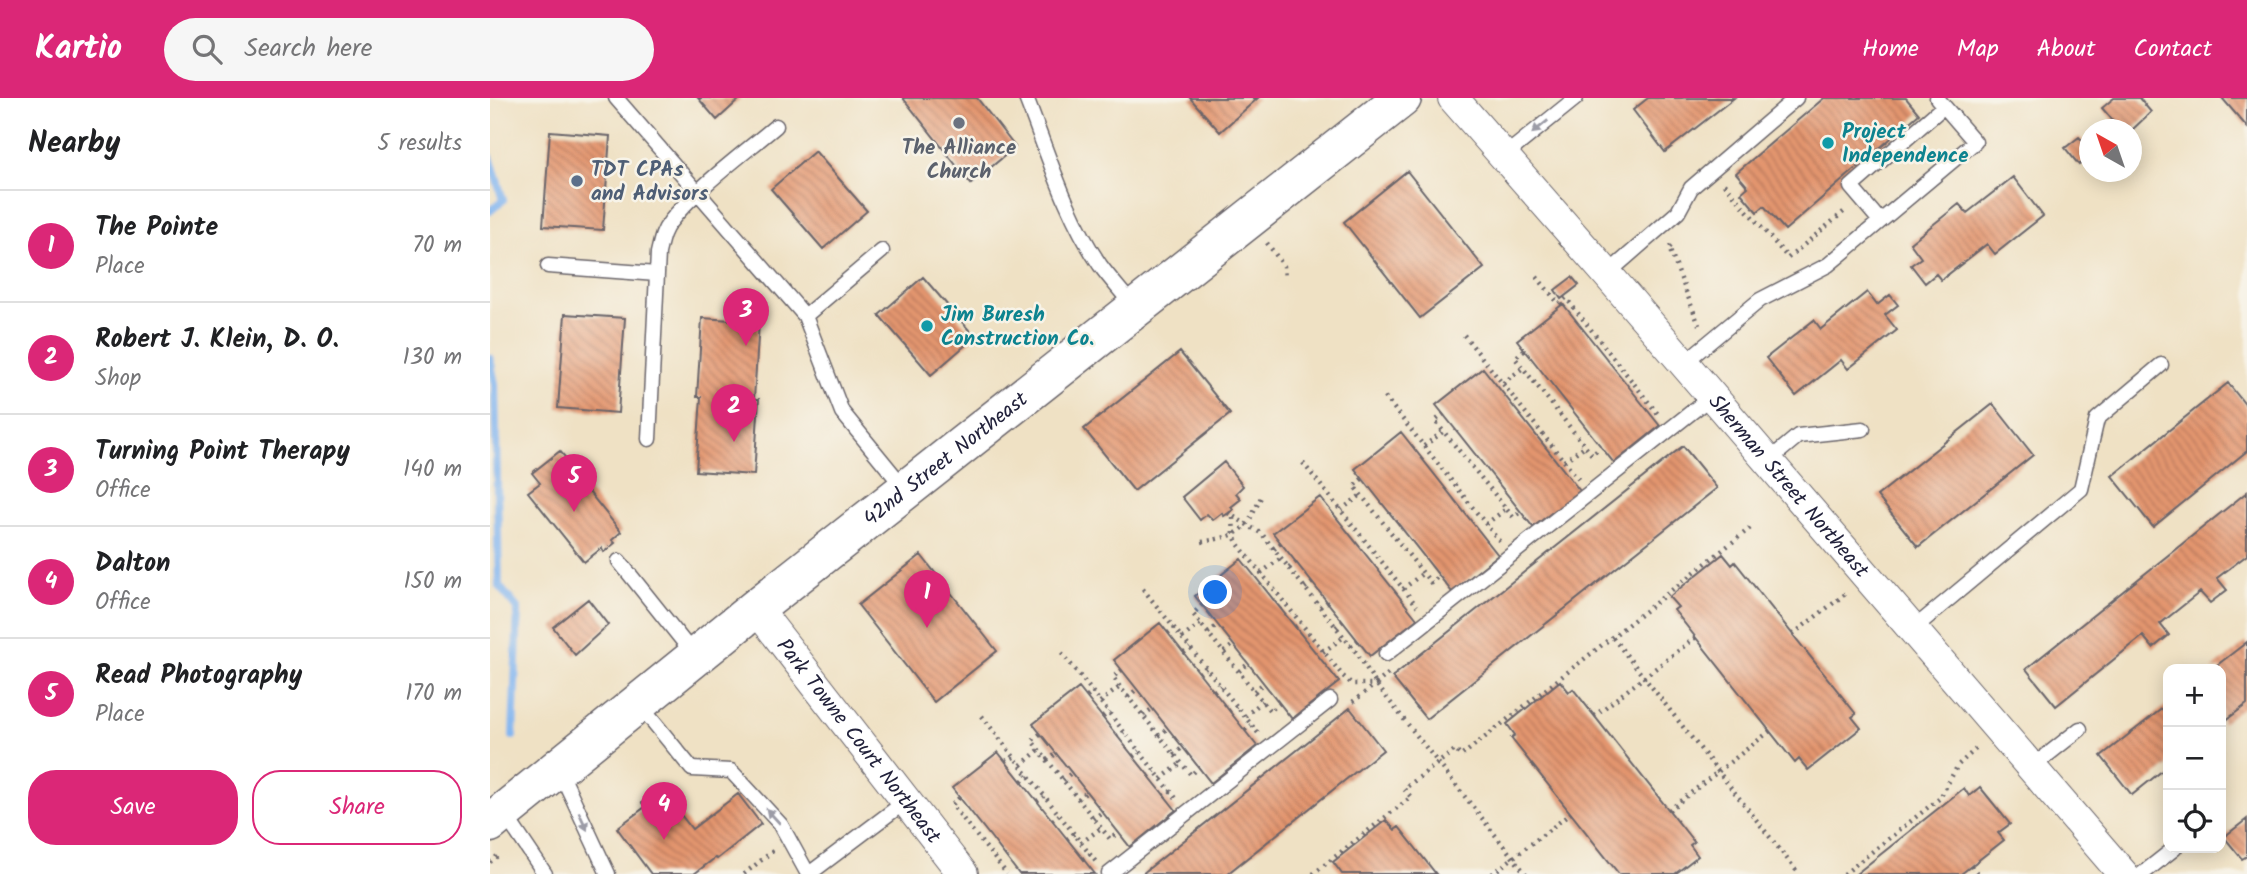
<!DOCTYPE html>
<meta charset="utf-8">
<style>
:root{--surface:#fff;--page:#f6f6f6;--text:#202124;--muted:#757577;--line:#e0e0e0;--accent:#db2777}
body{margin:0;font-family:Kalam,sans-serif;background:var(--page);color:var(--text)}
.controls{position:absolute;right:21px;bottom:21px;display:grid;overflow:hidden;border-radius:14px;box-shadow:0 4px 18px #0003}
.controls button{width:63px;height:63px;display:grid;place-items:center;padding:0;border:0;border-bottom:2px solid var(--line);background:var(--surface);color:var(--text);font:35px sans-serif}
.compass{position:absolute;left:1589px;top:21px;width:63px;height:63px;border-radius:50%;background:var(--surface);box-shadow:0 4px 18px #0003;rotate:320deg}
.you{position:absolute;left:726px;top:495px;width:24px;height:24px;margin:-18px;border:5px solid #fff;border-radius:50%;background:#1a73e8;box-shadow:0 0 0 10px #1a73e833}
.badge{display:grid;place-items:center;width:46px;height:46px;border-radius:50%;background:var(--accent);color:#fff;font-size:23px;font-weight:700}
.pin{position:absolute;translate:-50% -58px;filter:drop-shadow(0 2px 4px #0008)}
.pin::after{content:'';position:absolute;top:37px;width:24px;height:21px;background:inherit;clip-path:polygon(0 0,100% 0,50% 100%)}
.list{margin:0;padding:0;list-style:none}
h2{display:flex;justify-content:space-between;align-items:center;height:91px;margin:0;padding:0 28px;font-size:30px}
h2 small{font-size:23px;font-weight:400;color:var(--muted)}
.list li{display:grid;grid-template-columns:46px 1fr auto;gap:21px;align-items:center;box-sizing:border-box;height:112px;padding:0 28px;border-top:2px solid var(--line)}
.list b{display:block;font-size:26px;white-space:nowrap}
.list p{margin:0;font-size:23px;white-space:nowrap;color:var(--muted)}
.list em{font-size:23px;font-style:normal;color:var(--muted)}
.actions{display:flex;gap:14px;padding:21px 28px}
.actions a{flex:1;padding:16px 0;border:2px solid var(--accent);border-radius:28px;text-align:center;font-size:24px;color:var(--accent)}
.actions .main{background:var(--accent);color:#fff}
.icon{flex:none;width:38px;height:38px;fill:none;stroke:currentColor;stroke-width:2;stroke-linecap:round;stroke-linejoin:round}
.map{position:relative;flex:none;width:1757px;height:776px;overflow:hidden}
header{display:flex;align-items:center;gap:42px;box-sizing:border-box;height:98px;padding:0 35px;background:var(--accent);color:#fff}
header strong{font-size:33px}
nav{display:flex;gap:38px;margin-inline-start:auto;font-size:24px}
.search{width:490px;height:63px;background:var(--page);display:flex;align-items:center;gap:18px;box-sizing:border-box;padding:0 24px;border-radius:38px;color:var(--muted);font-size:26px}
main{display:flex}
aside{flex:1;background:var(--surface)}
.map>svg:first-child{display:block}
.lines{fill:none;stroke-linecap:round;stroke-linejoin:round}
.stream{stroke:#83b6f0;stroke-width:8}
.building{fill:url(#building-back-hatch)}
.lane-casing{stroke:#6a656b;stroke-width:17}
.street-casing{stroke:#6a656b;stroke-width:32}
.secondary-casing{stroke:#6a656b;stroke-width:41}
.path{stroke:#6a656b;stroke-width:4.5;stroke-dasharray:2 5;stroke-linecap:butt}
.lane{stroke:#fff;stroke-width:14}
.street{stroke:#fff;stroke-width:30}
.secondary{stroke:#fff;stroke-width:38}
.oneway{fill:#9c9ca7}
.worship-dot{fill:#6b7280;stroke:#f7f3e8;stroke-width:2.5}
.culture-dot{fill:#0f9aa8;stroke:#f7f3e8;stroke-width:2.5}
.service-dot{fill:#5c6f8a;stroke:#f7f3e8;stroke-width:2.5}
.labels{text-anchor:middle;stroke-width:5;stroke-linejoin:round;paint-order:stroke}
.culture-label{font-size:21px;font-weight:bold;fill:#0d838f;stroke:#f7f3e8;text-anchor:start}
.worship-label{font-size:21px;font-weight:bold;fill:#5b616d;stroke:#f7f3e8}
.service-label{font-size:21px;font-weight:bold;fill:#4e5e75;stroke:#f7f3e8;text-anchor:start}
.street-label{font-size:21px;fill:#22223b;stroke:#f7f3e8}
</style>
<header>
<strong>Kartio</strong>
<div class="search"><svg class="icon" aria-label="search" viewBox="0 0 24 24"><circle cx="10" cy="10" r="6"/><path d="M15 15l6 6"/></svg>Search here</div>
<nav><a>Home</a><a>Map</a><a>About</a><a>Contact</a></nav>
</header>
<main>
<aside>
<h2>Nearby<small>5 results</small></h2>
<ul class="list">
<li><span class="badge">1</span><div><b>The Pointe</b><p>Place</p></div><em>70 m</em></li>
<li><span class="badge">2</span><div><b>Robert J. Klein, D. O.</b><p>Shop</p></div><em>130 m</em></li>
<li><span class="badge">3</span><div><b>Turning Point Therapy</b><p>Office</p></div><em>140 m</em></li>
<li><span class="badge">4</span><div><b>Dalton</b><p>Office</p></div><em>150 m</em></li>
<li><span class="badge">5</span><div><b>Read Photography</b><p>Place</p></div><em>170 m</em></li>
</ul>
<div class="actions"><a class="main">Save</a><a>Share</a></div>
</aside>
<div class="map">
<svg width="1757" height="776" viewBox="0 0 1757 776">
<defs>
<pattern id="building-back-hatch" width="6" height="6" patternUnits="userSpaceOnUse" patternTransform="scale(1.75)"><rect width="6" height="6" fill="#e3956e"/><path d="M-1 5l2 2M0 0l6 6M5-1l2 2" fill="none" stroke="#b8795c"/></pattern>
</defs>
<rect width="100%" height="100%" fill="#f7f3e8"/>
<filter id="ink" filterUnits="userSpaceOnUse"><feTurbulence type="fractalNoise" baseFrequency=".0143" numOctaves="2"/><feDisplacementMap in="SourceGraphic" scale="14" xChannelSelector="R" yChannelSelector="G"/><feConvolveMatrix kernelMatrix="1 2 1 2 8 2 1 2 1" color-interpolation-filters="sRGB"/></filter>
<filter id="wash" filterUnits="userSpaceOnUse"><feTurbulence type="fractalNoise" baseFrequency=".00686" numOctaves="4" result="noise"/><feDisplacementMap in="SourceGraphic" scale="28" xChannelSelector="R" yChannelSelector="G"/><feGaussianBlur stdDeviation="1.57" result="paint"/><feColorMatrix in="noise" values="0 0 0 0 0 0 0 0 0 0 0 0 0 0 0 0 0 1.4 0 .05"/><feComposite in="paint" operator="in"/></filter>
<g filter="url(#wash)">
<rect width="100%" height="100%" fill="#efe1c4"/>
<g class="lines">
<path class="stream" d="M0,59L13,102L0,113
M0,260L5,286L9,488L28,511L23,638"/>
</g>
<g id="blocks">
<path class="building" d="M208,0H251L227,22Z
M413,0H487L525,49L481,86Z
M700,0H768L730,34Z
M1158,0H1244L1175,54L1143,12Z
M1334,0H1416L1429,16L1295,132L1274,108L1267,114L1251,95L1258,89L1246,75Z
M1624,0H1649L1661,14L1642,32H1631L1612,10Z
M1732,0H1757V29Z
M60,33L120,38L113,132L53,128Z
M1589,39L1600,51V58L1589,67L1575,50Z
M325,53L377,113L333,151L281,91Z
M917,73L994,170L930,220L854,124Z
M1523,79L1553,118L1505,156L1497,146L1451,182L1446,176L1435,185L1421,167L1431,160L1420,145L1469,106L1477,115Z
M433,179L485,239L441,277L389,217Z
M1082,179L1089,187L1071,201L1065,192Z
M1377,194L1387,207L1400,197L1408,207L1395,217L1407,232L1358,271L1351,262L1306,298L1276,260L1324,222L1331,231Z
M1073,206L1170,328L1124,365L1027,242Z
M75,216L135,220L128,315L68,310Z
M212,220L269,224L264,301H269L264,377L206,373L211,299H207Z
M690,254L740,316L644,393L594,331Z
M993,270L1090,393L1043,429L946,307Z
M1738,285L1757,309V353L1663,429L1622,378Z
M1503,306L1543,357L1428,449L1387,398Z
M911,334L1008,457L962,494L865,371Z
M1193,348L1227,390L936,621L902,579Z
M70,353L78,363L76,365L131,434L122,442L125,445L114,454L112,450L94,464L38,394L50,385L42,375Z
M734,364L753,388L746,395L751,401L741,409L743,412L734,418L732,415L723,422L717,416L710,422L692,399Z
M1757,394V457L1727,480L1737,492L1720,505L1710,494L1670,526L1679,537L1663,550L1653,538L1566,608L1536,571Z
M830,399L927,521L880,558L783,435Z
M1233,456L1242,467L1245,464L1366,616L1362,619L1371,630L1318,672L1309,661L1305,665L1184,512L1188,509L1179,499Z
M431,457L507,553L444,604L368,507Z
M751,461L849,584L802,621L705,498Z
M98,501L118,527L85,557L63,529Z
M670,525L767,648L721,685L624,562Z
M1757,544V606L1731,626V571H1722Z
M1070,583L1079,594L1083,591L1204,744L1200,747L1208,758L1185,776H1129L1021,640L1025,637L1017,626Z
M589,590L686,712L640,749L543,626Z
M1678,606V668L1642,697L1611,658Z
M860,610L893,652L737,776H652Z
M508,654L547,703L605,776H529L500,738L462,690Z
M1490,689L1520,726L1508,735L1514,742L1471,776H1366L1474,690L1479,698Z
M170,690L202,731L248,696L271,726L227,761L225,760L204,776H161L127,730L155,709L152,705Z
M1757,721V758L1752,761L1734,739Z
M896,722L905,732L909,729L946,776H852L843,764Z"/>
</g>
</g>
<g filter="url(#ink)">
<use href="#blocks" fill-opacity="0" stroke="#6a656b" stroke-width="2"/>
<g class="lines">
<g class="lane-casing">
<path id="lane" d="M126,0L315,218L352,314L415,391
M536,0C558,56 576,117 610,167C620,181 633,195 644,209
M1014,58L1086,0
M1390,123L1361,89L1454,8
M58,168L167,176
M1117,176L1188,114L1201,90L1306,0
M315,218L392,153
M1194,265L1270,202L1338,167L1485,44L1447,0
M159,341L168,155C171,143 172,134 180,124C205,91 253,56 286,28
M1278,363L1308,338L1373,331
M129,463L205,558
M1423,531L1591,391L1607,321L1671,267
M896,556L1222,298
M148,605L202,671L241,673L291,727L318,776
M1542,669L1590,631
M69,671L118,776
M14,715L55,776
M319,776L416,703
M619,776L840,602
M1652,776L1685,750"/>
</g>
<g class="street-casing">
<g id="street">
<path id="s1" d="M963,0L1117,176L1633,776"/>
<path id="s2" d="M266,510L473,776"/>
</g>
</g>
<g class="secondary-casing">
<g id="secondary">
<path id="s3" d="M0,725L266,510L912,0"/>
</g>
</g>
<path class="path" d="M1234,86L1298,160L1356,112
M777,145L794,168L795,181
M1181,148L1179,150L1209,227
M1047,179L1069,206L1076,200L1168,316
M974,237L1089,382
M1034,252L1025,260L1033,270L1102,357L1111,349
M1013,285L1033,270
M895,299L1010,444
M954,316L945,323L1023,419L1031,414
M934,348L954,333
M1074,363L1095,348
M813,365L927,508
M872,381L864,388L933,475L941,485L949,478
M851,412L871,397
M738,415L772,436L869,558L886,586L1036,776
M743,420L744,438L748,446L853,578L862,586H886L860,606
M996,426L1016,411
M712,444C754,436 754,435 772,397
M784,451L791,445
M799,470L806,464
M771,475L791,460
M815,490L822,485
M653,491L768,635
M913,491L933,475
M712,507L703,516L780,613L790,605
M830,509L837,504
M790,510L795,506
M805,529L811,525
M846,529L853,523
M678,535L684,530
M718,535L728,527
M1303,536L1358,494
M692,540L710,526
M1123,540L1309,776
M861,548L868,542
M734,554L743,547
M833,554L854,539
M572,555L686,700
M694,555L700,550
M632,572L623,579L630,589L701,677L709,669
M749,573L758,566
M709,575L716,570
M886,586L899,575
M724,593L731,588
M764,593L774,585
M597,599L603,594
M638,599L647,591
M610,604L630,589
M739,613L746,608
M653,617L662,611
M492,618L606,764
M755,618L773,603
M1104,618L1206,539
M613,619L619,614
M755,632L761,627
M550,636L542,643L620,741L628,735
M627,638L634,634
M669,638L678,630
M684,657L693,649
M643,658L649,653
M557,662L566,656
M516,663L524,659
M531,667L549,652
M659,678L665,673
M671,681L691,665
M573,682L581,675
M532,683L538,677
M674,698L681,693
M469,700L462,707L517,776
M588,701L597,694
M547,703L554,698
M1179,712L1280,633
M603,721L612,714
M562,722L569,717
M577,741L584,736
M591,745L611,730
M593,761L600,756
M0,764L10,756
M1481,768L1488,776
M254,776L284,752
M823,776L921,699L914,691L965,652L971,658L1263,428
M1002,776L1081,715
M1354,776L1450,700L1468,667L1489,648"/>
<use href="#lane" class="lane"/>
<use href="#street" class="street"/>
<use href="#secondary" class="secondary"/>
</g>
<defs><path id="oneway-solid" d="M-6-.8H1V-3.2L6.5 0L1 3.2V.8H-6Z" transform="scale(1.75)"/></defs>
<g class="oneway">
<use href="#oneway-solid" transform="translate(1050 29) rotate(141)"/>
<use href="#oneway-solid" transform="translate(283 718) rotate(-132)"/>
<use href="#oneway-solid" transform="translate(93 723) rotate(65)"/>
</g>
</g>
<circle class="worship-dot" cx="469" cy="25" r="7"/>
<g class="culture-dot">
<circle cx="1338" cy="45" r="7"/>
<circle cx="437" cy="228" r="7"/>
</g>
<circle class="service-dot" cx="87" cy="83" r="7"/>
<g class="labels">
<g class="culture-label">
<text x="1352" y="40">Project<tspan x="1352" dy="24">Independence</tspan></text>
<text x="451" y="223">Jim Buresh<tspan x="451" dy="24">Construction Co.</tspan></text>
</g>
<g class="worship-label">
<text x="469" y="56">The Alliance<tspan x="469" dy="24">Church</tspan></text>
</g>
<g class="service-label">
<text x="101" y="78">TDT CPAs<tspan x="101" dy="24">and Advisors</tspan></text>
</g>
<g class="street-label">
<text dy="7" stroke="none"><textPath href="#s3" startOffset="583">42nd Street Northeast</textPath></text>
<text dy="7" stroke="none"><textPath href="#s1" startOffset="513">Sherman Street Northeast</textPath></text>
<text dy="7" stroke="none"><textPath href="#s2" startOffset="168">Park Towne Court Northeast</textPath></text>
</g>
</g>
</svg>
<div class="controls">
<button>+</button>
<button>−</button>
<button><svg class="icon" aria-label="locate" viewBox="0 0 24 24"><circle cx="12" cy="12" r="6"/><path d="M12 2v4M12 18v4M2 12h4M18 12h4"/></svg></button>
</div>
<svg class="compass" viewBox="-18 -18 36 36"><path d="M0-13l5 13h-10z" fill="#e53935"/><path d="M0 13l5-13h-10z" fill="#757577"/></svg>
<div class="you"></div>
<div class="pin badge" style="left:437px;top:530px">1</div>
<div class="pin badge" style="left:244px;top:344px">2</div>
<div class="pin badge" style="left:256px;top:248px">3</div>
<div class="pin badge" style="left:174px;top:742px">4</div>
<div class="pin badge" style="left:84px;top:414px">5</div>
</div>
</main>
